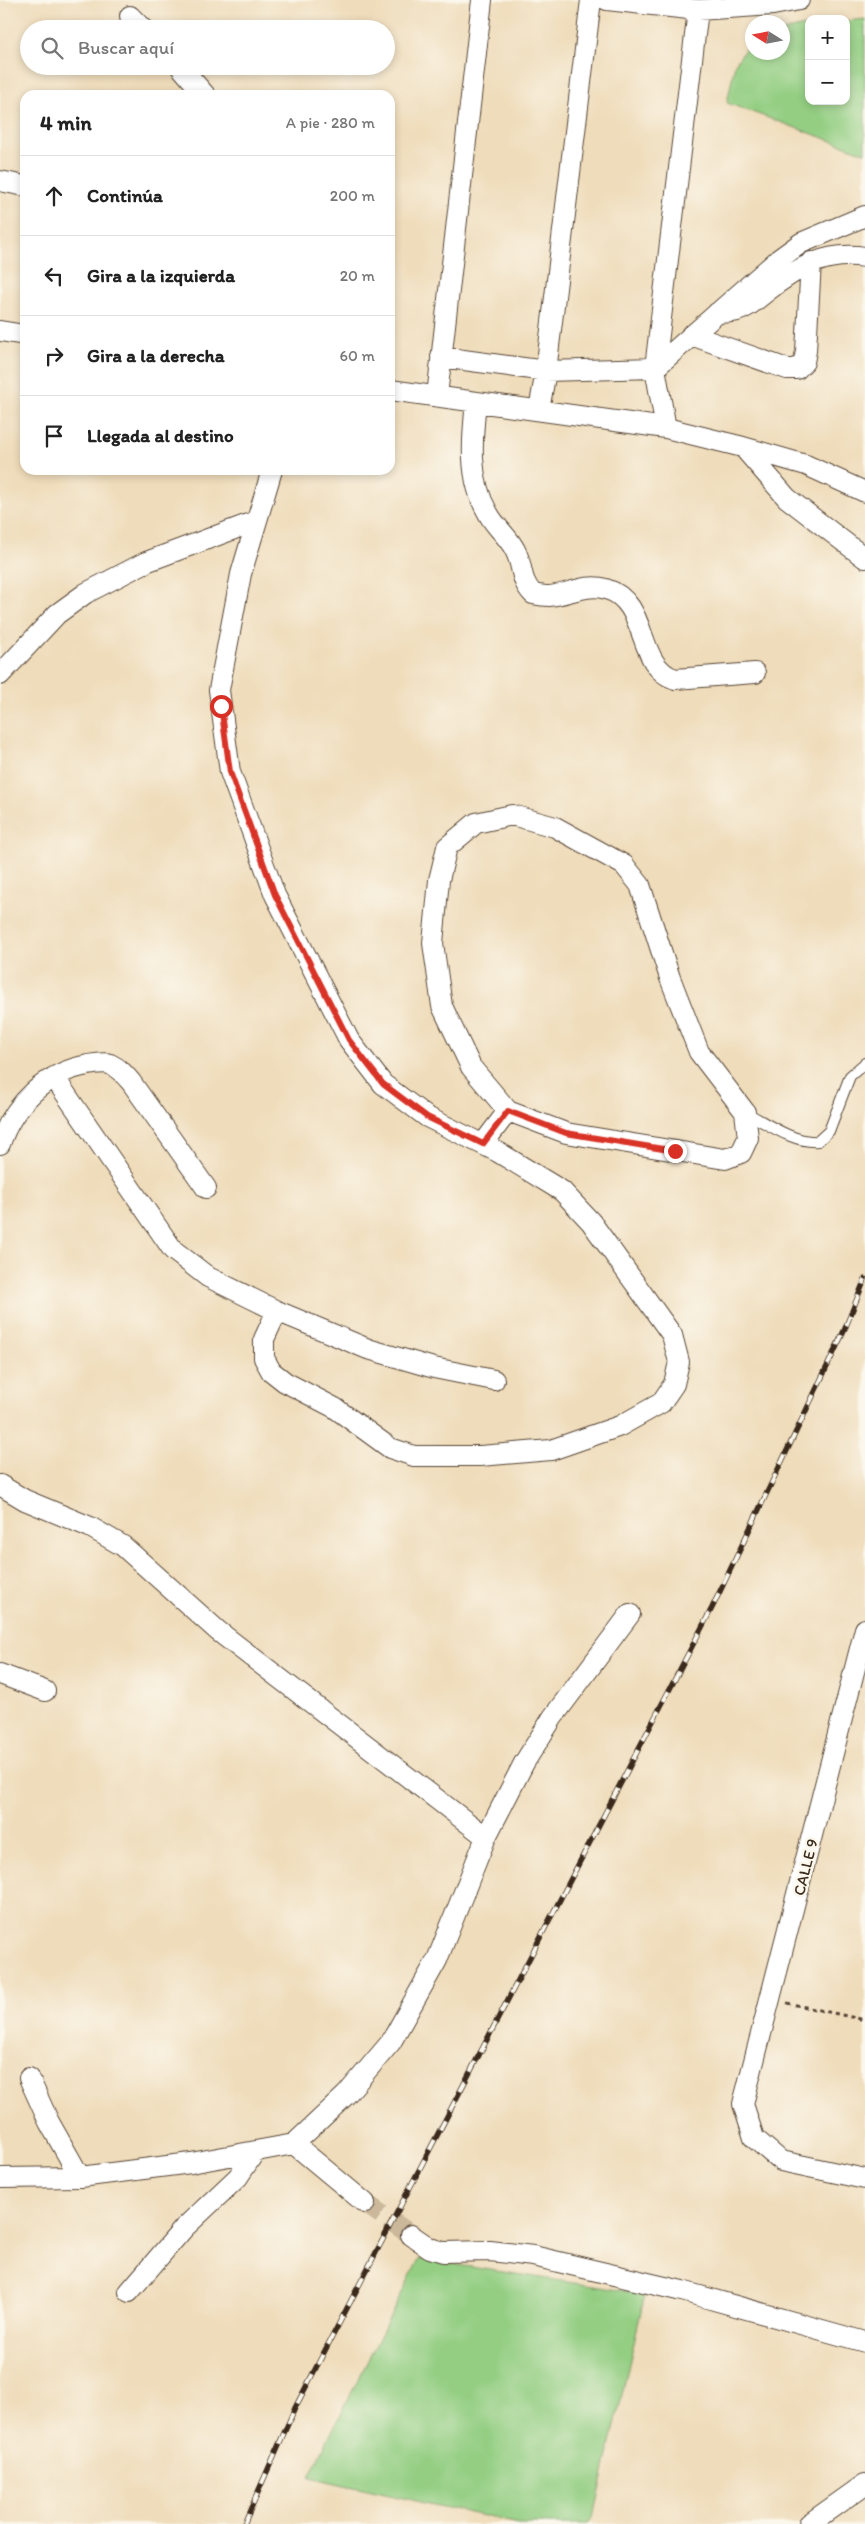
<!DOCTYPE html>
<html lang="es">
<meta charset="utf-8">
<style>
:root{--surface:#fff;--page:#f6f6f6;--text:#222;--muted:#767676;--line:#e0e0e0}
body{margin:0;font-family:Itim,sans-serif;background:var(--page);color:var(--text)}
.controls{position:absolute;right:15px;top:15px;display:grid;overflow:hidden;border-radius:10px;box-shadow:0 2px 8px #0003}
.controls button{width:45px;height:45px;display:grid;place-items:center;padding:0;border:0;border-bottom:1px solid var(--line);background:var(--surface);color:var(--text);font:25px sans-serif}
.compass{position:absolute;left:745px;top:15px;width:45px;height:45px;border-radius:50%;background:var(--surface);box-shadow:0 2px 8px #0003;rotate:281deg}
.stop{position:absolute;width:15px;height:15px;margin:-11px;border:4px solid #d93025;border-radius:50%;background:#fff}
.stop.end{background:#d93025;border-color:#fff;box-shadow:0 1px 5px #0008}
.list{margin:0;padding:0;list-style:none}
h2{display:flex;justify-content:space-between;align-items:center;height:65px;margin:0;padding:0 20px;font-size:21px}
h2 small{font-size:16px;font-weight:400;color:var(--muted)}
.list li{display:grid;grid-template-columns:32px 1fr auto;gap:15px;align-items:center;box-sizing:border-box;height:80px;padding:0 20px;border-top:1px solid var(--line)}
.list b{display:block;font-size:19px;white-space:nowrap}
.list em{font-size:16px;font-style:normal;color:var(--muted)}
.icon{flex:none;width:28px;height:28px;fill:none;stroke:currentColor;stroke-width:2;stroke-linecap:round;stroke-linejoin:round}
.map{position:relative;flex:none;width:865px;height:2524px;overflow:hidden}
.search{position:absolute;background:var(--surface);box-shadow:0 2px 8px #0003;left:20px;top:20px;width:375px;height:55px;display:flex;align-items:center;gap:12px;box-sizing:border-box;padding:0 18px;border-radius:28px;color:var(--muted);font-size:19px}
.panel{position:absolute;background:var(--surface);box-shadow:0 2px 8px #0003;left:20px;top:90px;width:375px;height:385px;border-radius:15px}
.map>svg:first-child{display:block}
.garden{fill:#93ce82;stroke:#677c50}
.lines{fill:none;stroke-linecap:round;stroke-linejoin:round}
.street-tunnel{stroke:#cbb89b;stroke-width:20;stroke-dasharray:20 10;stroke-linecap:butt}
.lane-casing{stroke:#564535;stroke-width:12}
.street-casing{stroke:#564535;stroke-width:22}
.path{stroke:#564535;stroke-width:3;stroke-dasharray:4 4;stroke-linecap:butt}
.lane{stroke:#fff;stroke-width:10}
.street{stroke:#fff;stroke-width:20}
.rail-casing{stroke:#3b2a1e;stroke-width:5.5}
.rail{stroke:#fbf7ec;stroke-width:4;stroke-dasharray:11;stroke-linecap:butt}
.route{stroke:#d93025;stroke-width:6}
.labels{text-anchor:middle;stroke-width:5;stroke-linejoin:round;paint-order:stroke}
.street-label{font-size:16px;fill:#3b2a1e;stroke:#fbf7ec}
</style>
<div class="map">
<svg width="865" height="2524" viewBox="0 0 865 2524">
<rect width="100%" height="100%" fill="#fbf7ec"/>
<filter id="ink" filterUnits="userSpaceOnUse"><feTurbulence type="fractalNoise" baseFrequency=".02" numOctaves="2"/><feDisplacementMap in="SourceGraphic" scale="10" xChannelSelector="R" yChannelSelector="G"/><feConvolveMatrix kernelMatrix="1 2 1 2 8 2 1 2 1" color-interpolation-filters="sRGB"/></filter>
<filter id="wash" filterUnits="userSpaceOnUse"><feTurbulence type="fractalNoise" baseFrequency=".0096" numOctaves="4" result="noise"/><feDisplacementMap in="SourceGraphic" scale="20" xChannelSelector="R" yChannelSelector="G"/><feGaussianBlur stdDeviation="1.12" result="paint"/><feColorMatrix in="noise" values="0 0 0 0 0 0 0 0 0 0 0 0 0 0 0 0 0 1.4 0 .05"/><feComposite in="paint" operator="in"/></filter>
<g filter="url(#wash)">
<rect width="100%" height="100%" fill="#efdcba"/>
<path class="garden" d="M865,19V153L727,103L735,64L752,39V52H782L783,31L809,25V101H846V21Z
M419,2259L645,2294L594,2517L588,2524H519L309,2477Z"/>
</g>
<g filter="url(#ink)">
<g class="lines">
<path class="street-tunnel" d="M365,2203L411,2235"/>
<g class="lane-casing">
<path id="lane" d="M745,1112C768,1124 793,1143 818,1141L829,1131L850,1076L865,1063"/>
</g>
<g class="street-casing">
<path id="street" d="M607,0L698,10L773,5L799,0
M130,16L143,29
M180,66L205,95
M0,181L25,186
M717,313C724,312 731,313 737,311C748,308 757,299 766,292C796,268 826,251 865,257
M0,331L25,335
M691,335L787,369H797L804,362L806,351L811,262
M441,357L546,371L655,368L698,10
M390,390L666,428L743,447L787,498L865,558
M437,396L482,0
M476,402C472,439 468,479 488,513C495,527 508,536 515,550C524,567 519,579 533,594C538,595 544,596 549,596C568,595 585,583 606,589C650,602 635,666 675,679L755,673
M539,410L546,371L591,0
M666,428L655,368L779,259L801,243L865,216
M743,447L806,465L865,492
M272,470L241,574L219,690L230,772L275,895L349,1040L383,1084L427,1117L498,1152L562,1191L591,1222L672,1335L679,1362L674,1384L661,1403L620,1426L551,1450L480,1456H414L390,1448L335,1408L285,1382L271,1371L264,1358V1339L277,1311
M0,675L57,614L86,593L146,562L256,521
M512,815L555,827L624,865L640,885L670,978L699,1052L745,1112L748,1138L741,1153L725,1159L566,1133L508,1111L471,1067L442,1006L433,943L439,880L447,847L476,823Z
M54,1077L173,1250L208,1277L277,1311L368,1349L434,1368L494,1380
M0,1144C13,1105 46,1072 88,1065C94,1064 104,1062 110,1064C119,1068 125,1075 131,1082L206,1188
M483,1144L508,1111
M0,1485L25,1500L90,1527L123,1546L218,1631L486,1837
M865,1629L743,2104L754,2138L781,2161L865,2179
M0,1674L45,1691
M29,2078L49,2122L80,2177
M294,2144L346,2095L391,2042L437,1960L486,1837L524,1763L553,1717L630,1614
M0,2178L80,2177L191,2163L294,2144L365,2203
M411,2235L430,2248L443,2252L490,2251L533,2256L682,2291L865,2342
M129,2292L184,2228L238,2177L254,2153
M809,2524L865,2484"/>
</g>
<path class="path" d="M787,2003L865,2020"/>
<use href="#lane" class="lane"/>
<use href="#street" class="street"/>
<g class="rail-casing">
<path id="rail" d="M244,2524L295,2408L712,1608L844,1331L865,1279"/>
</g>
<use href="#rail" class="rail"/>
</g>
</g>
<g class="lines" filter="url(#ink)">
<path class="route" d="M221,706L230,772L275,895L349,1040L383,1084L427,1117L483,1144L508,1111L566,1133L675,1151"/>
</g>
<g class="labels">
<g class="street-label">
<text transform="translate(805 1867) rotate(-76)" y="6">CALLE 9</text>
</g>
</g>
</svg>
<div class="controls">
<button>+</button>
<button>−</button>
</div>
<svg class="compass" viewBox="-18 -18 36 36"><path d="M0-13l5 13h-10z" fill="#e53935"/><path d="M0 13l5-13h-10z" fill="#767676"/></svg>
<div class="stop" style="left:221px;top:706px"></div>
<div class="stop end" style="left:675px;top:1151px"></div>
<div class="search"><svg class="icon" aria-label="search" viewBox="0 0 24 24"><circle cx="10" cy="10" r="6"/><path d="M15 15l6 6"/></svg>Buscar aquí</div>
<section class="panel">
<h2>4 min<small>A pie · 280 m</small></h2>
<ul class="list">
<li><svg class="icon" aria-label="ahead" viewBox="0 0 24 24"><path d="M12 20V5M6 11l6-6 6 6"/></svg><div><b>Continúa</b></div><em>200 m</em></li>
<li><svg class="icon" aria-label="left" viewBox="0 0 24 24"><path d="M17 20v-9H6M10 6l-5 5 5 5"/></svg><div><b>Gira a la izquierda</b></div><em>20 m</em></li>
<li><svg class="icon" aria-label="right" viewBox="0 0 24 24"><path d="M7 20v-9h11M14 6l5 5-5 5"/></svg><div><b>Gira a la derecha</b></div><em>60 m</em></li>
<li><svg class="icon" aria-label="arrive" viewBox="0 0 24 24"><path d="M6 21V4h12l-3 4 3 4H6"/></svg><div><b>Llegada al destino</b></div></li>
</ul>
</section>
</div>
